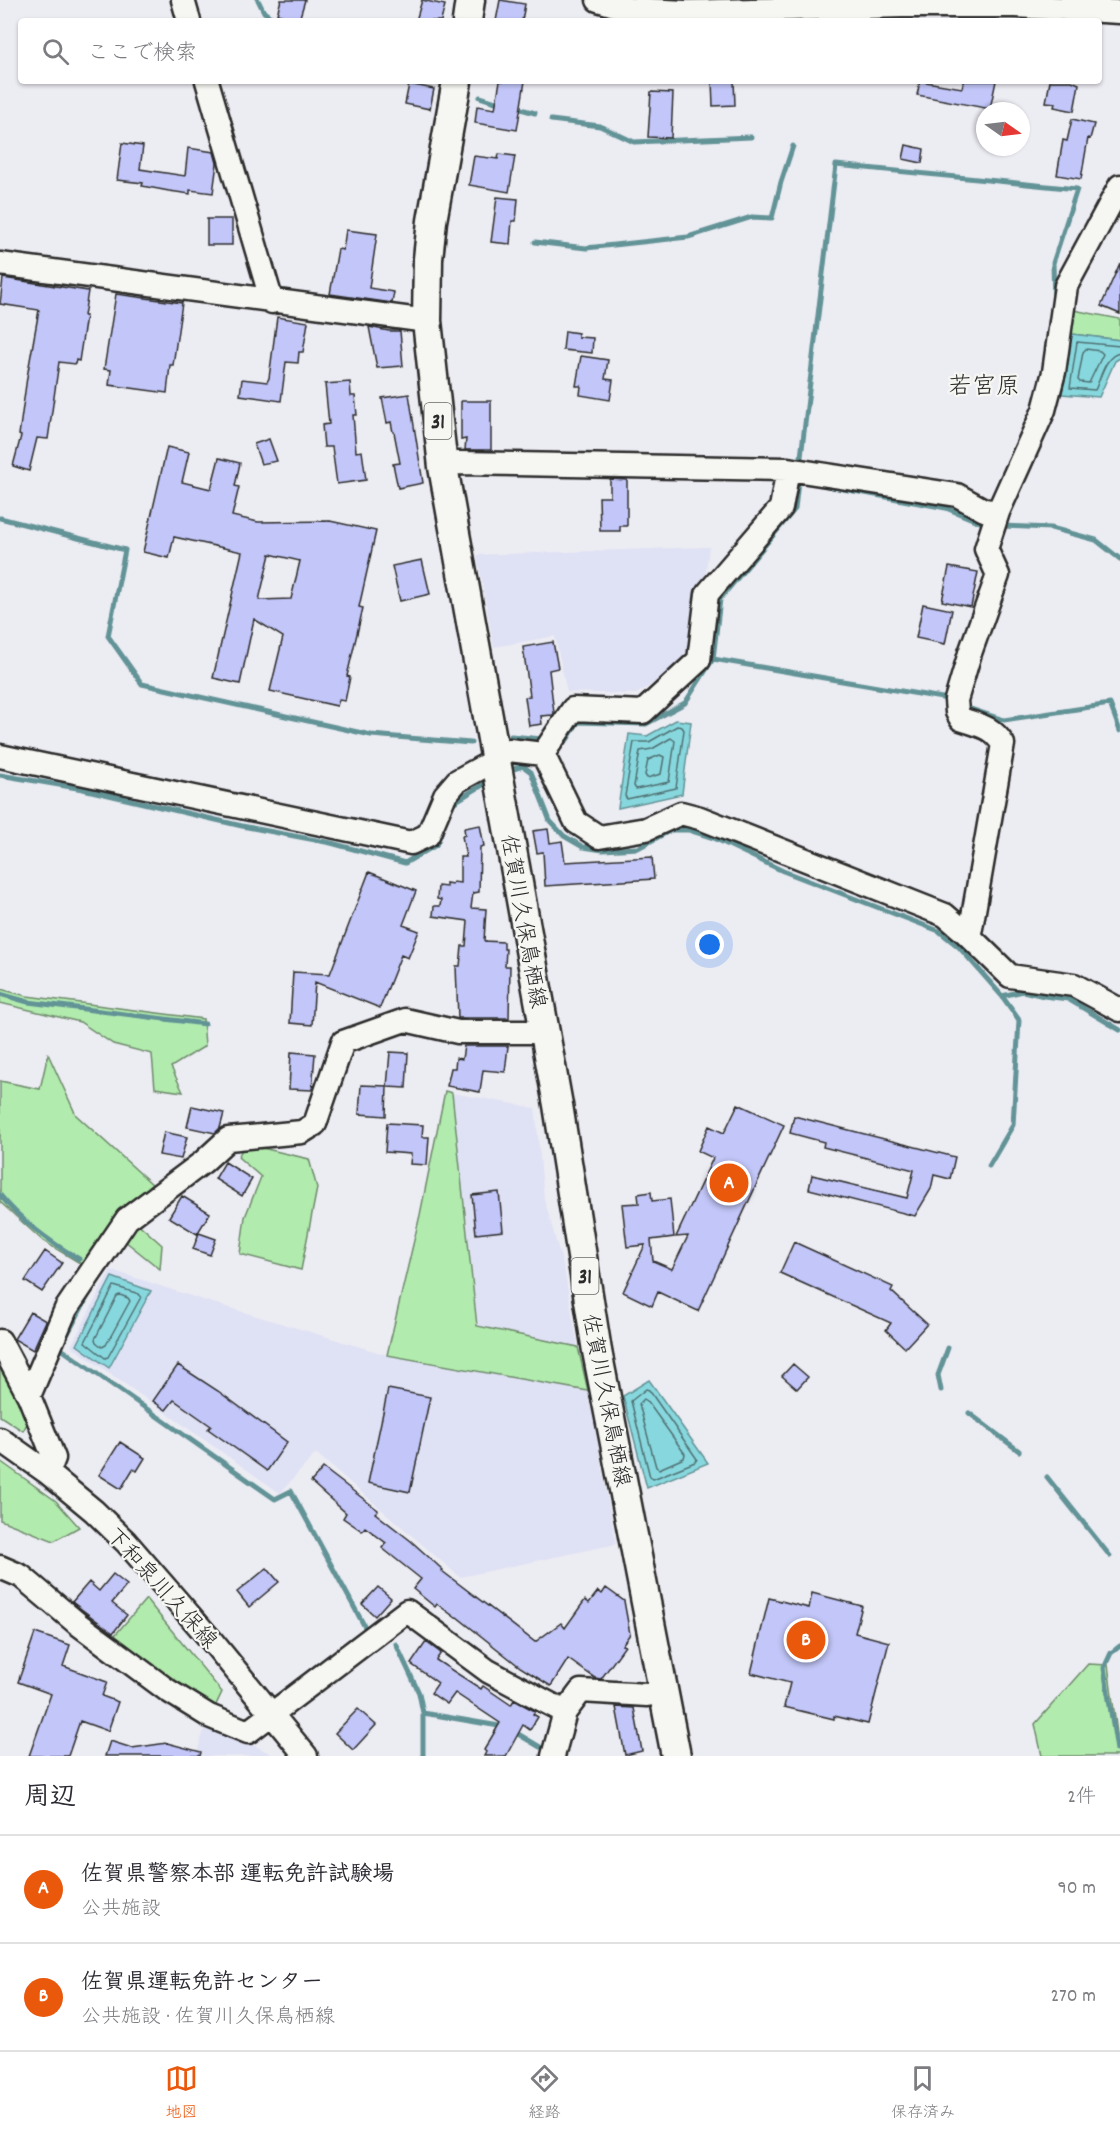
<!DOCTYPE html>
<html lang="ja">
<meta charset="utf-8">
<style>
:root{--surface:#fff;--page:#f2f2f3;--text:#2b2b33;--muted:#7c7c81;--line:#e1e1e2;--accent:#ea580c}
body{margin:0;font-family:Dekko,"Klee One",sans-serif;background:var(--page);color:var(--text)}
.compass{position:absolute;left:976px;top:102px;width:54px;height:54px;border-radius:50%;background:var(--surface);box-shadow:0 2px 4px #0004;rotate:104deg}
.you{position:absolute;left:710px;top:945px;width:21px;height:21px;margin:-15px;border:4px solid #fff;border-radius:50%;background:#1a73e8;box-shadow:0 0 0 9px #1a73e833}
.badge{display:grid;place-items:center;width:39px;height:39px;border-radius:50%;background:var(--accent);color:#fff;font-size:20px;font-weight:700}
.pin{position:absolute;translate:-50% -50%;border:3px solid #fff;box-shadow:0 2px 6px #0006}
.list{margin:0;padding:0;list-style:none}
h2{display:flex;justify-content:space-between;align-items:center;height:78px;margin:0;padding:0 24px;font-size:26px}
h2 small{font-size:20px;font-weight:400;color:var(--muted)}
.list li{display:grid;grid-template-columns:39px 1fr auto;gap:18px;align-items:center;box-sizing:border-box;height:108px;padding:0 24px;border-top:2px solid var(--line)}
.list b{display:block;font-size:22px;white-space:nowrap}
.list p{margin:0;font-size:20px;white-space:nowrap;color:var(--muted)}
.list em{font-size:20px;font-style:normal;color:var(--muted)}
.icon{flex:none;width:33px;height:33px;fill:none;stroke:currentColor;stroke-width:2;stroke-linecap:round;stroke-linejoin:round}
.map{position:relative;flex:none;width:1120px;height:1756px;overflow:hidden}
.search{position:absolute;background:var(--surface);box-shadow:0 2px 4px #0004;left:18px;right:18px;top:18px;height:66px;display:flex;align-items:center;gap:15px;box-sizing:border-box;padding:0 21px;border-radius:6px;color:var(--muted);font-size:22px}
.sheet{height:294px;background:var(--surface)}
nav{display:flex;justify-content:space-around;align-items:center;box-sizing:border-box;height:84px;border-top:2px solid var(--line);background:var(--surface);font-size:16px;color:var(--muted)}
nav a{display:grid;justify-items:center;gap:3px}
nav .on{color:var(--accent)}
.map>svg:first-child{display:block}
.built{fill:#dfe1f4}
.green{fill:#b2ebae;stroke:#6e8b6c;stroke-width:1.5}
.water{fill:#87d8de;stroke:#629396;stroke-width:1.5}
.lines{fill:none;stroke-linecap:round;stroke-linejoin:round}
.shore{stroke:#507073;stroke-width:1.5}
.stream{stroke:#629396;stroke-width:5}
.building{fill:#c2c6f8;stroke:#2b2b2b;stroke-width:1.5;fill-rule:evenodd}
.minor-casing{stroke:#2b2b2b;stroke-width:27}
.major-casing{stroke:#2b2b2b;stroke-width:33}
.minor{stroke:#f6f6f2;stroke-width:22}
.major{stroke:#f6f6f2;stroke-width:28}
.labels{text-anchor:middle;stroke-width:4.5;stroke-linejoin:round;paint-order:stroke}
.shield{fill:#f6f6f2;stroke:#686867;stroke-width:1.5}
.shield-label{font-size:21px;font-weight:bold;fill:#2b2b2b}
.street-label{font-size:22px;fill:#2b2b2b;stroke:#f6f6f2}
.neighbourhood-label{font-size:24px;fill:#2b2b2b;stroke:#f6f6f2}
</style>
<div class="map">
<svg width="1120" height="1756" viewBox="0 0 1120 1756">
<rect width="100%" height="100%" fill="#ececf3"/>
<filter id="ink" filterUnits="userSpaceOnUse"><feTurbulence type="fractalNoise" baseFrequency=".0167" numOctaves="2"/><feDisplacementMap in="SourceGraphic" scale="12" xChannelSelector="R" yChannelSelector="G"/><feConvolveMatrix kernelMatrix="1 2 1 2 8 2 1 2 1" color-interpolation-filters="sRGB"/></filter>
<g filter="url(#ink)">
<path class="built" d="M709,547L694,658L636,694L567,692L555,636L494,647L477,555Z
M452,1093L535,1108L544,1199L564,1269L578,1347L478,1326Z
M111,1270L209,1302L387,1355L588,1391L616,1544L460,1577L316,1453L280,1493L71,1346Z
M207,1721L269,1753L272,1756H196Z"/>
<path class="green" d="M1063,308L1120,319V340L1072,334L1071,339L1059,337Z
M0,989L27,996L203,1019L205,1046L171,1067L183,1092L155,1088L152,1054L113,1044L80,1022L0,1003Z
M48,1054L76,1115L153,1185L124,1211L162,1245L160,1269L110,1229L83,1265L43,1241L0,1202V1081L40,1089Z
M445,1091L452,1093L477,1326L578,1347L588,1391L387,1355L420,1215Z
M245,1144L309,1159L317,1188L301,1270L240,1254L245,1217L261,1177L238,1157Z
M0,1358L30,1418L23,1431L0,1416Z
M0,1461L56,1501L79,1527L54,1541L0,1520Z
M146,1599L222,1692L214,1709L109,1642Z
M1088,1664L1108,1665L1120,1756H1042L1035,1724Z"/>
<path class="water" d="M1072,334L1120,340V358L1115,361L1099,397L1062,394Z
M676,720L691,722L682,794L618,808L629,734L647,736Z
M112,1277L151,1291L109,1368L77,1345Z
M649,1380L708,1463L647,1488L623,1396Z"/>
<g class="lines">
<path class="shore" d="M1120,346L1077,342L1070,388L1095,390C1101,378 1105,355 1120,353
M1086,349L1100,351L1103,354L1089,383L1080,382L1078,380L1083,352Z
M677,726L682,727L684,730L676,788L627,799L625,796L634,742H649Z
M671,738L675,741L669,782L636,789L634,786L640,751L652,749Z
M660,755L664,757L661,774L647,778L645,775L648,760Z
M114,1286L139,1294L141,1297L108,1357L105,1358L85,1342Z
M120,1295L128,1298L130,1301L106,1345L102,1347L96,1342L95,1339L117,1296Z
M646,1389L649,1390L697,1459L695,1462L653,1479L650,1477L631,1401Z
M644,1399L647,1401L685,1454L684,1458L659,1469L656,1467L639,1404Z"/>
<path class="stream" d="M258,0L264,12L276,21
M480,97L502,104
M514,107L535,113
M551,120L600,126L634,142L751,137
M535,242L586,248L688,237L752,217L772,218L781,182L793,146
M801,457L836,165L1077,189L1053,263L1054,301
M827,486L946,508L982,523
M0,518L125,550L108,636L142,684L371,735L471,743
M1003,526L1051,528L1096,540L1120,559
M713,659L720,599L795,509L798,481L803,482
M965,707L1004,720L1110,704L1120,731
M511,736L542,739
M567,740L578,722L646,724L685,703L713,659L948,699
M507,771L523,766L531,772L550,821L564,836L583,847L603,850L638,848L671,830H689L714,838L783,871L939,931L959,947L1002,996L1019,1020L1013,1125L989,1166
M0,775L83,789L242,826L331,843L405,863L436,845L441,833
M450,808L451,804L491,780
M0,994L28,1002L205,1024
M1002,996L1023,991L1044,996L1068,999L1120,1030
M0,1195C22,1222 50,1242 79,1259
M89,1294L60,1348L275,1499L291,1491L366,1629L370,1627
M941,1390L938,1375L948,1348
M969,1413L1019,1451
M1047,1477L1110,1556
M396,1644L419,1693L423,1713V1756
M1120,1646L1111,1653L1104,1668L1117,1750L1120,1751
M423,1713L505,1727
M513,1731L540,1747"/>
</g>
<path class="building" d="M281,0H305L299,20L277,14Z
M422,0L445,5L441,21H416Z
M500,0L525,4L522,21H496Z
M500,81H525L517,130L475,123L477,106L495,109Z
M712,81H734L735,105L713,106Z
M920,81L962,88L964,81H996L990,109L917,95Z
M1050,81H1072L1079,84L1074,111L1054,107L1055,103L1046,102Z
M409,84L434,89L430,109L405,104Z
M651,92L673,93L671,138L648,137Z
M1072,119L1094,124L1090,139L1088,138L1081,179L1057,175L1063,140L1067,141Z
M122,143L143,146L140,169L185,176L188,148L214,152L217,163L213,193L190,190V194L169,191L142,186L143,183L117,180Z
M906,145L924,149L922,163L903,159Z
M499,154L515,156L509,192L469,185L474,156L498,159Z
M497,197L518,199L516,221H512L510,244L491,242Z
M207,219H232V245H207Z
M346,230L377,234L369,288L394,292L392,303L330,294L338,249L343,250Z
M1120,263V314L1101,306Z
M3,278L88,291L84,316H86L79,361L76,360L75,364L59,362L48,439L37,438L29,471L13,466L21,436L19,435L27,377L39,310L0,304Z
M116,294L182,303L173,365H170L167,393L109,385L111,370L104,369Z
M277,317L308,322L303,352H299L298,363L286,362L281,401L240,395L242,379L267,382L269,378Z
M369,327L389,331H400L403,366L377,368Z
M565,331L578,333V337L593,338L592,353L563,350Z
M581,356L608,360L605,379L613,380L610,400L580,395L581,386H576Z
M350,382L351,396H355L357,415H353L356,452L362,451L366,480L337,484L332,447H324L322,425L329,424L325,384Z
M409,394L423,483L398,488L393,464L400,463L394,432H393L391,422L387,423L382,398Z
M461,401H491V450H465L466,439L461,440Z
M269,439L277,461L261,464L254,444Z
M167,447L189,452L182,482L211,489L219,458L240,463L235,486L239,487L232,516L258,522L330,521L376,531L359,607L363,608L347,676L350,677L345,701L339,700L337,706L270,691L283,637L254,619L240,684L213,678L242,552L174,537L169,558L143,552ZM270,554L300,561L291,599L259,600Z
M610,479L627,480V526H620V531H600L599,497H610Z
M422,560L430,594L400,601L392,566Z
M949,567L978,572L971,607L942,601Z
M923,604L952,610L945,644L916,638Z
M553,642L558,668L549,670L554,713L553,715L541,716L542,724L529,726L525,697L530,696L523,647Z
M480,825L484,846L480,847L479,892L473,893L471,908L486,909L484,941L504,942V949H506L505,966H510L509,1018H458L456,966H460L462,946H466L468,921L433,916L434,906H440L441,900L437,899L438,886L446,887V883L452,884L453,882L460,883V857H466L462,836L465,835L464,828Z
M548,829L550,843L562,841L565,862L652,857L654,879L545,886L543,852L537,853L533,831Z
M369,872L416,891L403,925L419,931L408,958L401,955L380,1008L315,982L312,1025L290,1023L293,972L330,974Z
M464,1046H508L505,1072L483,1070L480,1092L447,1086L451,1068H455L456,1058L462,1059Z
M291,1052L315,1054L312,1090L289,1089Z
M390,1052L408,1053L406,1088L387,1087Z
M361,1085L387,1086L386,1116L359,1114Z
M738,1104L784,1125L698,1311L658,1292L652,1306L623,1292L645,1245L627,1247L622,1204L639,1203L638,1194L651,1192L652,1201L670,1199L674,1237L651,1240L653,1261L672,1269L688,1236L676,1237L713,1158L698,1151L709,1126L724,1133Z
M192,1106L224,1113L220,1128L215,1133L187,1127Z
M794,1116L955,1157L950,1179L934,1175L931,1189L915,1216L809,1189L812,1175L907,1198L914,1170L823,1147L824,1142L790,1133Z
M387,1123L423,1125L422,1137H429L427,1165L410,1164L411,1154L385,1152Z
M164,1132L187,1137L181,1159L159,1155Z
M225,1162L252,1179L242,1196L215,1179Z
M499,1192L503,1231L476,1234L472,1195Z
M182,1196L210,1213L197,1234L169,1217Z
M199,1233L216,1239L210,1255L193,1249Z
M794,1242L893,1287L891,1291L927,1324L905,1348L886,1330L891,1323L780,1273Z
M45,1251L62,1263L42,1292L25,1281Z
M30,1312L46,1321L33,1350L14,1339Z
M793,1364L808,1377L797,1389L782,1376Z
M178,1365L218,1391L287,1442L267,1471L208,1429L211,1426L174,1400L166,1410L153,1401Z
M388,1389L430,1397L410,1492L368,1483Z
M120,1442L145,1458L137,1471L133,1469L121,1489L99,1475Z
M323,1468L378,1510L375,1513L411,1541L443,1570L442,1571L535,1642L561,1623L565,1628L585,1600L589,1603L598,1591L602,1594L606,1588L624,1601L630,1634L622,1645L625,1646L601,1679L595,1678L568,1659L551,1686L549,1685L520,1667L457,1617L456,1618L437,1604L435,1607L413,1589L421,1579L382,1548L386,1543L365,1527L362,1531L343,1518L346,1513L311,1482Z
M267,1568L279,1582L249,1607L237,1592Z
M113,1574L127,1585L112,1603L127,1615L113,1633L72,1602L89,1582L99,1591Z
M378,1587L391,1598L375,1616L362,1604Z
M812,1593L862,1606L855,1633L889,1642L868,1724L834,1716V1719L784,1707L790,1683L751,1673L769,1598L809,1608Z
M35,1633L70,1645L63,1666L107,1682L102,1696L118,1702L108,1731L80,1721L68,1756H29L51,1694L18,1682Z
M426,1642L441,1653L436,1660L481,1689L483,1686L511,1705L514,1700L535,1711L533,1714L538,1717L530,1730L523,1725L506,1756H484L486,1752L484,1750L500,1723L455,1693L447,1704L431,1693L438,1683L411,1664Z
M616,1707L634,1708L642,1751L625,1755Z
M358,1709L376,1725L353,1750L335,1733Z
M110,1741L132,1748L167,1743L201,1752L200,1756H105Z"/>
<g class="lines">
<g class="minor-casing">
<path id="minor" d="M183,0L189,21
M598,0L628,9L685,12L902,6H1015L1120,12
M207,81L272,302
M1120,186L1066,286L1054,372L1044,410L998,512L986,549L998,575L970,653L956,700L957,712L961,719C981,726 991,726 1003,744L971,928L966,933L1010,976L1074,985L1120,1010
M0,264L427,321
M443,467L458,463L788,469L957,495L984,510L998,512
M543,754L576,822L599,837L646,829L681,813L700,818L945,915L966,933
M0,756L411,843L428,835L445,795L457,781L497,759L509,750L543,754L573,709L643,712L699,660L707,594L781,508L788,469
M0,1341L29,1396L54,1458L48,1473
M29,1396L66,1309L127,1219L203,1162L228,1139L302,1132L315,1124L343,1042L405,1020L458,1032H545
M0,1439L48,1473L94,1511L126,1542L211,1640L306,1756
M0,1567L21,1576L78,1624L167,1690L209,1716L248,1732L407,1611L488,1671L565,1712L553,1756
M565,1712L581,1691L647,1695L665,1692"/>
</g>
<g class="major-casing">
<path id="major" d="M467,21L470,0
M457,81L432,221L428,259L427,321L443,467L558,1105L597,1351L676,1756"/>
</g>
<use href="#minor" class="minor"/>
<use href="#major" class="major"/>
</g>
</g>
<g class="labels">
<g class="shield">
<rect x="424.5" y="403" width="27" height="36" rx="4.5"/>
<rect x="571.5" y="1258" width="27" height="36" rx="4.5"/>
</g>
<g class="shield-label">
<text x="438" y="428">31</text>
<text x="585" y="1283">31</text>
</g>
<g class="street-label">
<text transform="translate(525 921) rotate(80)" y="8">佐賀川久保鳥栖線</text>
<text transform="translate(608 1400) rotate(79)" y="8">佐賀川久保鳥栖線</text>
<text transform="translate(163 1587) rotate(48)" y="8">下和泉川久保線</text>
</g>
<g class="neighbourhood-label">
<text x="984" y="393">若宮原</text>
</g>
</g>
</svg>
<svg class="compass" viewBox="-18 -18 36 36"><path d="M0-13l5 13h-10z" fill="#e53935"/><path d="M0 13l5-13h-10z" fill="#7c7c81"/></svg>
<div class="you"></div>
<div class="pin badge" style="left:729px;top:1183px">A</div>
<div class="pin badge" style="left:806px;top:1640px">B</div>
<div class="search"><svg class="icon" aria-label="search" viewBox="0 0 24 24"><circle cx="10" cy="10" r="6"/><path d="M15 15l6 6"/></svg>ここで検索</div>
</div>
<section class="sheet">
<h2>周辺<small>2件</small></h2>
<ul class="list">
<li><span class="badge">A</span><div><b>佐賀県警察本部 運転免許試験場</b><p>公共施設</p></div><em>90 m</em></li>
<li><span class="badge">B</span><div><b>佐賀県運転免許センター</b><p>公共施設 · 佐賀川久保鳥栖線</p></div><em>270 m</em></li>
</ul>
</section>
<nav>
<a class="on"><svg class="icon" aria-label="map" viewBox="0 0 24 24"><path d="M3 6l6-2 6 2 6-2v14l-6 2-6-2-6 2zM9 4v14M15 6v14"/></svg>地図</a>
<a><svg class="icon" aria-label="directions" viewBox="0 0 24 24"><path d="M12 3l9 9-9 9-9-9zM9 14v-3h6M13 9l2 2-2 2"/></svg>経路</a>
<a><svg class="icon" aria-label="saved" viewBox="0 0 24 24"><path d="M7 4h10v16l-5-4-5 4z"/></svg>保存済み</a>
</nav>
